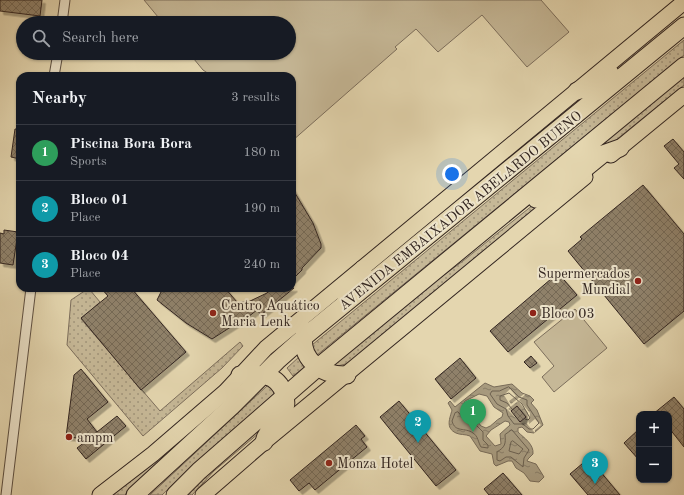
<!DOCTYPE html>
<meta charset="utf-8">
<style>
:root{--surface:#171b24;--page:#20242c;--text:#f1f3f6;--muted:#9ea1a6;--line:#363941;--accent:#8c9099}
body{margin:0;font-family:"Old Standard TT",serif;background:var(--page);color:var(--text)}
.controls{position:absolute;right:12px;bottom:12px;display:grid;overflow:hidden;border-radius:8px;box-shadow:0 1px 3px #0004}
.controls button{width:36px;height:36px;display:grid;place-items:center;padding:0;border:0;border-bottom:1px solid var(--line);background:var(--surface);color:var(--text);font:20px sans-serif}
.you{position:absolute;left:452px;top:174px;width:14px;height:14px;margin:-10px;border:3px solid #fff;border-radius:50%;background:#1a73e8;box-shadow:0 0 0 6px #1a73e833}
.badge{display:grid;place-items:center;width:26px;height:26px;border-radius:50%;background:var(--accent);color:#fff;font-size:13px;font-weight:700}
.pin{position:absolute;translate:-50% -33px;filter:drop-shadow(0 1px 2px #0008)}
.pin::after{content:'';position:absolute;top:21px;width:14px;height:12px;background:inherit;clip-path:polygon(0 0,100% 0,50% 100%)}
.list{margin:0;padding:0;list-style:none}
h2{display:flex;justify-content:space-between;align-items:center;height:52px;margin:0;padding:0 16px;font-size:17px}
h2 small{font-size:13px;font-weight:400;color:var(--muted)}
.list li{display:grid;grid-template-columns:26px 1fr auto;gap:12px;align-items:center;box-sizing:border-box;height:56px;padding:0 16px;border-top:1px solid var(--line)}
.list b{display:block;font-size:15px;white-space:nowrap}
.list p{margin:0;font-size:13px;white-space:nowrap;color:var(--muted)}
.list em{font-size:13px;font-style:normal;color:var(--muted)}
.icon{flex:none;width:22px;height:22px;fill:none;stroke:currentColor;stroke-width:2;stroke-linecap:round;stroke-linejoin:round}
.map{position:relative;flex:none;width:684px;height:495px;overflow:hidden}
.search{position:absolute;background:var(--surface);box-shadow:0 1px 3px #0004;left:16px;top:16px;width:280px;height:44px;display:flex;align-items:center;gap:10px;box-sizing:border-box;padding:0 14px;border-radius:22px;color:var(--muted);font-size:15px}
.panel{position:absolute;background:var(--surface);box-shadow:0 1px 3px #0004;left:16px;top:72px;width:280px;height:220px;border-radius:12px}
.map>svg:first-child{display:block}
.green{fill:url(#green-dots);stroke:#7c6e5c}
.pitch{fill:#c6b897;stroke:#7c6e5c}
.water{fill:url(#water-ripples);stroke:#786b58;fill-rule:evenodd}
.pier{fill:#e4d6af}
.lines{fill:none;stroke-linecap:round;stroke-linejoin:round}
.shore{stroke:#6c604f;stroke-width:1}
.building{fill:url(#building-cross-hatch);stroke:#322520;filter:url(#shadow)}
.street-casing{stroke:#5e5144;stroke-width:11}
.primary-casing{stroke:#322520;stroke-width:17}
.highway-casing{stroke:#322520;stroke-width:19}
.street{stroke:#ede4cb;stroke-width:9}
.primary{stroke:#e4d6af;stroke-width:15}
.highway{stroke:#e4d6af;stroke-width:17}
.poi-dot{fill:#8f2418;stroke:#ede4cb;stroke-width:1.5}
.labels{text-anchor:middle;stroke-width:4;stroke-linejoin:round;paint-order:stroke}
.street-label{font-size:14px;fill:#322520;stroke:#ede4cb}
.poi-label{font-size:14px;fill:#322520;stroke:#ede4cb;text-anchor:start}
</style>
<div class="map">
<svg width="684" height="495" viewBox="0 0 684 495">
<defs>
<pattern id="green-dots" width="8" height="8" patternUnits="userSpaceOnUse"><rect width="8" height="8" fill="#c6b897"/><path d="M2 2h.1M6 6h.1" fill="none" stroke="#a1957b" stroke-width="1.8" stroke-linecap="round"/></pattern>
<pattern id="water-ripples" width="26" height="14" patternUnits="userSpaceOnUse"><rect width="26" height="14" fill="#a79a7e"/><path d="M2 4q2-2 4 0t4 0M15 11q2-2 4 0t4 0" fill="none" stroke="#897d67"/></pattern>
<pattern id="building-cross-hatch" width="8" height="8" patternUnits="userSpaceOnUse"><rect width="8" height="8" fill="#8f816a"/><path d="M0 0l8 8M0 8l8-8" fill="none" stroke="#756957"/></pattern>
<filter id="shadow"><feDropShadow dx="3.5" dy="3.5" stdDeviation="0" flood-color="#0004"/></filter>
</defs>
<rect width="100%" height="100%" fill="#e4d6af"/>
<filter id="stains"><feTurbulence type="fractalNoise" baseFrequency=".005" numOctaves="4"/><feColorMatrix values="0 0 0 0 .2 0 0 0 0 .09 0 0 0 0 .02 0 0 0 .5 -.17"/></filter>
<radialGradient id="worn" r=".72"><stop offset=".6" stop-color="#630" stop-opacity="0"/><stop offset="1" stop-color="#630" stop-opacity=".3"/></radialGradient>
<path class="green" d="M684,40V55L317,355L311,347L312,345Z
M684,75V85L580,169L549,186Z
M564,186L349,363L334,367L333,364L388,316L463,261L533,205Z
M86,290H90L100,302L81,319L160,411L240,342L243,346L222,368L143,436L67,345L71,300Z
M300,356L306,366L293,376L287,368Z
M243,384L127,493L125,495H111Z
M268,385L275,393L213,447L162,495H150Z
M275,414L272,422L214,471L192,495H184Z"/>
<path class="pitch" d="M144,0H541L569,32L527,67L482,15L438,52L416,29L395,47L397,49L292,141V76H212L203,70L189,53H289V23H163Z
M575,309L607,348L554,392L542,377L554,366L534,342Z"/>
<path class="water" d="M485,383L494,387L512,384L522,393L530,396L534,400L531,403L537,410L543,425L534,433L527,432L522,427L518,428V432C524,438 534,444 533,454L528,459L527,461L536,464L544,477L539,482L530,481L524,473L516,468L512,461H508L496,466L494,464L492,454L480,451L470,436C465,434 460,435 456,433C445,428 450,418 452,410L448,403L450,401L455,407ZM479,394L487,396L494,407L503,413L502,417C495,420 493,426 486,428L481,426L475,418L466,416L462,410L465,401ZM505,421L509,422L510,425L500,434L501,444L495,446L486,436L491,430Z"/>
<path class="pier" d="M510,389L516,396L509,401L511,404L524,394L525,395L519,400L530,413L529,424L535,419L541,425L535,430V433L527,424L528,413L518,401L508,409L511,411L517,406L526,417L520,422L506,408L510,405L504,395Z"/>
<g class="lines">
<path class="shore" d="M509,387L519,397L527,400V405L539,423L533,429H529L523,424H514L508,416L506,409L497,404L490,394L492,391H499Z
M512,409L507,403L500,400V396L509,393L522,404L530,418L528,420L525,419
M458,412L464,419L473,422L483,432V440L488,445V448L481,447C478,442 478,436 473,433C465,427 455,433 452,421L455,413Z
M512,430L529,450L524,458L523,467L511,457H506L500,461L497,460V452C505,447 506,444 505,435Z
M513,441L523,449L519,454L509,451L511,442Z"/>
</g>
<path class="building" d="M0,0H42L40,16L0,11Z
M15,129H20V159L11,157Z
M673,139L684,152V179L674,168L679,164L664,146Z
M643,185L684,234V311L644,344L568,251L582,239L580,237Z
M292,188L313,223L321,244V248L302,268V270L292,280Z
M4,230L18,232L13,265L0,263V233L4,234Z
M558,273L577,295L508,352L490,331Z
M101,288H131L186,352L141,390L81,318L108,296Z
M163,288H225L237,302H248L267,293L271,288H294L261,315L257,310L239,324L237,323L212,339L186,323L157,300Z
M531,356L537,363L530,368L524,362Z
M460,358L476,378L451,399L435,379Z
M81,369L108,402L87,419L97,432L117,416L126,426L86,459L77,448L89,439L66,437L74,375Z
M674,397L684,409V447L669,428V414H653Z
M399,401L456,470L436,486L380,417Z
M517,406L526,417L520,422L511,411Z
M356,425L365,436L361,439L367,447L315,490L309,483L299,491L290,480Z
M639,429V460L624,443Z
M589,458L620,495H588L570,474Z
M503,473L522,495H489L484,489Z"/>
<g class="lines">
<g class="street-casing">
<path id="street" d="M62,23L65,0
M54,76L58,53
M6,495L31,288"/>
</g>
<g class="primary-casing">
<path id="primary" d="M611,155L684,95
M100,495L153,454L225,392L266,348L684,2
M203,495L264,442L585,177"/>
</g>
<g class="highway-casing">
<path id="highway" d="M577,91L594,85L610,73
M536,199L576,176L603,154L620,148
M344,293L356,282L363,269
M305,330C297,358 321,376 347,375
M240,375C258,373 278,373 284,394C287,400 286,409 283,415C277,427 267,428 264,442
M135,495L232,406L277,361L303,338L684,26
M175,495L199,471L317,368L684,66"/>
</g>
<use href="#street" class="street"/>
<use href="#primary" class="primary"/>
<use href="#highway" class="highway"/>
</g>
<g class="poi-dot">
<circle cx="638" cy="281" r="4"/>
<circle cx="213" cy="313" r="4"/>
<circle cx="533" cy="313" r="4"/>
<circle cx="69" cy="437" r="4"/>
<circle cx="329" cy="463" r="4"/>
</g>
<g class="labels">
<g class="street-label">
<text transform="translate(460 210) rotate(-39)" y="5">AVENIDA EMBAIXADOR ABELARDO BUENO</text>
</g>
<g class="poi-label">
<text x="630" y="278" text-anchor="end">Supermercados<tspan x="630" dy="16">Mundial</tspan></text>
<text x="221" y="310">Centro Aquático<tspan x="221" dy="16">Maria Lenk</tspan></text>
<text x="541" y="318">Bloco 03</text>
<text x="77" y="442">ampm</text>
<text x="337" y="468">Monza Hotel</text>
</g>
</g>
<rect width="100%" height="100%" filter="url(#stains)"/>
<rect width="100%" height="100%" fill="url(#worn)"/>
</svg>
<div class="controls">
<button>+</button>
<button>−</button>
</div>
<div class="you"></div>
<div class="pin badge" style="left:473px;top:432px;background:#2e9e5b">1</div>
<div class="pin badge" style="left:418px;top:443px;background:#0f9aa8">2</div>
<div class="pin badge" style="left:595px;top:484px;background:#0f9aa8">3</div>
<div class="search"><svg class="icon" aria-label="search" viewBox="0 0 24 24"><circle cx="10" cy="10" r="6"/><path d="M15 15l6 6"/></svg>Search here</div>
<section class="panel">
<h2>Nearby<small>3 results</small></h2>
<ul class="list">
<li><span class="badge" style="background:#2e9e5b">1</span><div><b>Piscina Bora Bora</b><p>Sports</p></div><em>180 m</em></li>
<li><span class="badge" style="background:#0f9aa8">2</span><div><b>Bloco 01</b><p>Place</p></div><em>190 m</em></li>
<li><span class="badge" style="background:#0f9aa8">3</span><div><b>Bloco 04</b><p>Place</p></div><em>240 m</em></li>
</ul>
</section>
</div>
